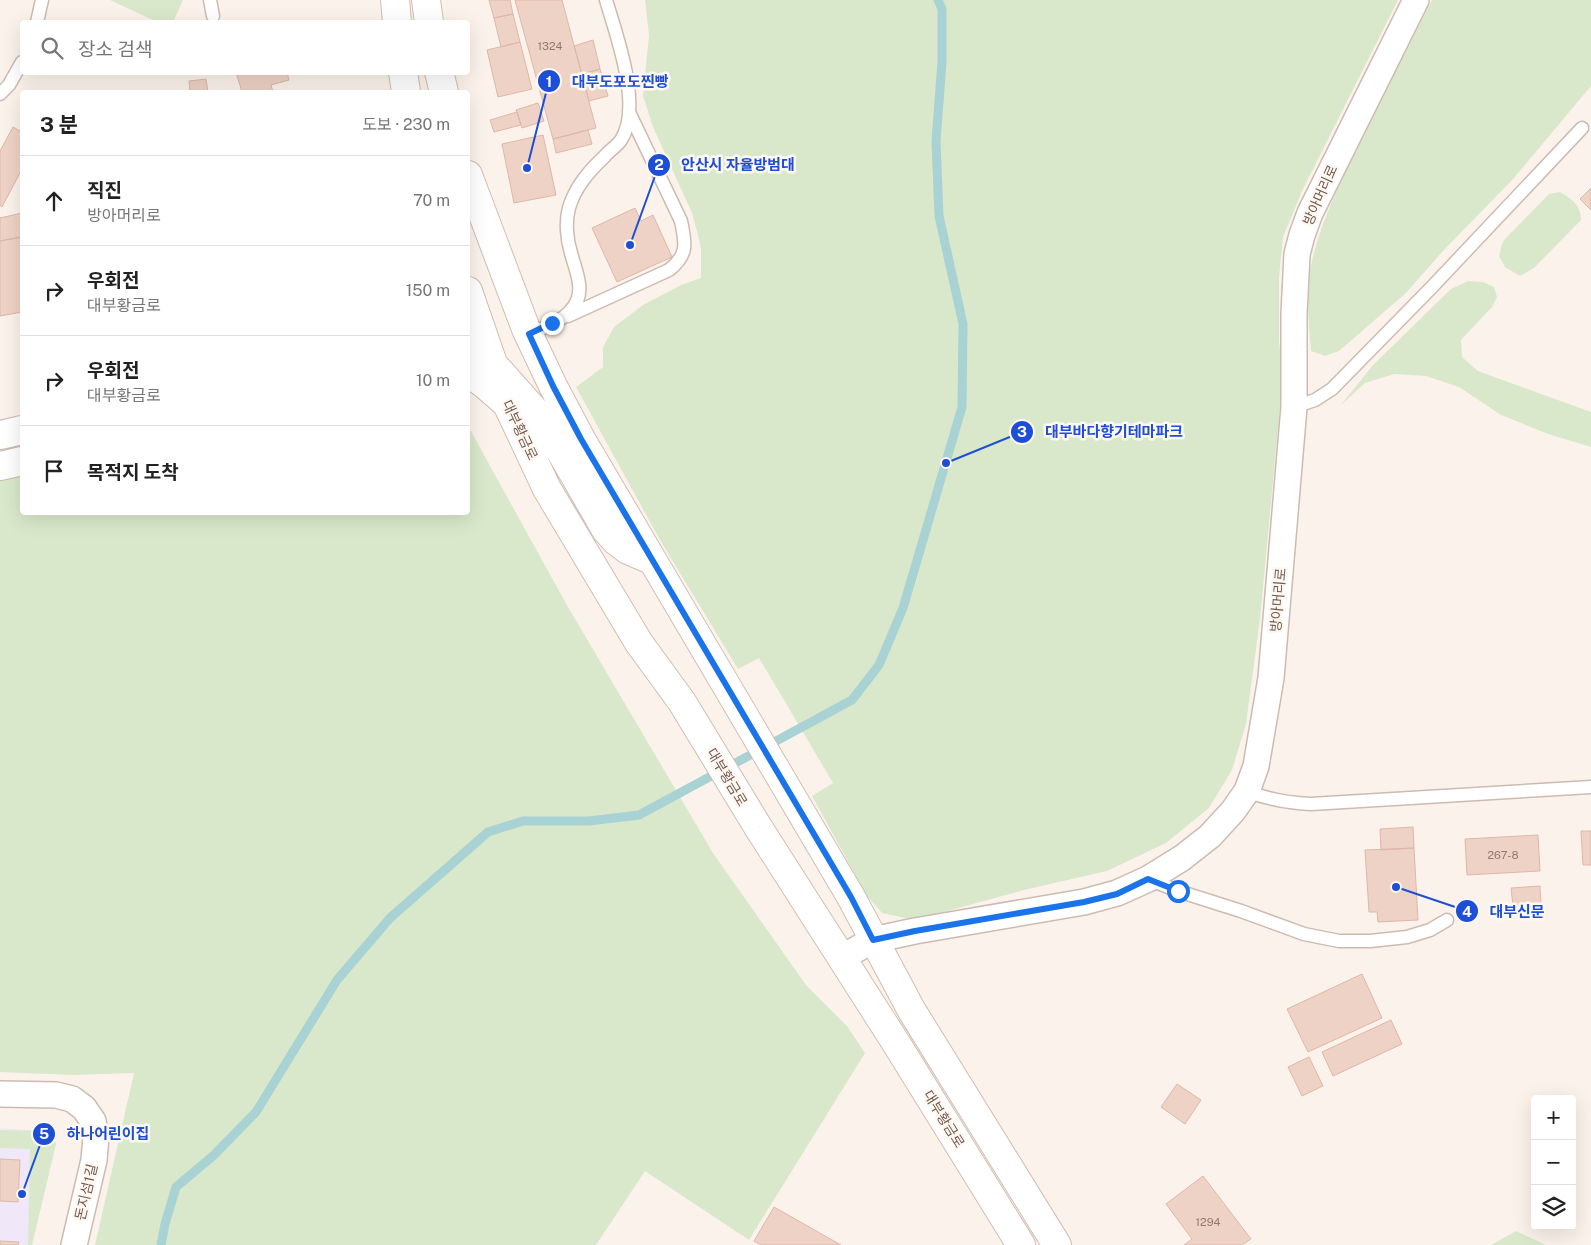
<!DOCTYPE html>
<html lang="ko">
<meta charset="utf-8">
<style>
:root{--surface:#fff;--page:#f2f2f2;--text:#222;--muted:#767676;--line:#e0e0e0}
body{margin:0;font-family:"Public Sans","Noto Sans KR",sans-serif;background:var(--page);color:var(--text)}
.controls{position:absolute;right:15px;bottom:15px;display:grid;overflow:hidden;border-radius:5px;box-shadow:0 5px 20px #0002}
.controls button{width:45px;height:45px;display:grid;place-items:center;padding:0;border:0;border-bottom:1px solid var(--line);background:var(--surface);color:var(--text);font:25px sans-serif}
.stop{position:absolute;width:15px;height:15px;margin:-11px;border:4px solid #1a73e8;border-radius:50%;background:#fff}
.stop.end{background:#1a73e8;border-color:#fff;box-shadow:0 1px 5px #0008}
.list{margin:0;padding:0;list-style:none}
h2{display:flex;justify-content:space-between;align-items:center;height:65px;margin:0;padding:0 20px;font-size:21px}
h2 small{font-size:16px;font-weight:400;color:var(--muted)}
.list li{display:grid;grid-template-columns:32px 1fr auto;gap:15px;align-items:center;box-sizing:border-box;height:90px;padding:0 20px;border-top:1px solid var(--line)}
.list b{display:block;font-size:19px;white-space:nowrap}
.list p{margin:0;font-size:16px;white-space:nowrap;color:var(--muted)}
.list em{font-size:16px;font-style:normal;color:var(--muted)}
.icon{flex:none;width:28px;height:28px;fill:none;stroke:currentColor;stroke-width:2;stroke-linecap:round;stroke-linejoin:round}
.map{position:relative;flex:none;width:1591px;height:1245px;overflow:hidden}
.search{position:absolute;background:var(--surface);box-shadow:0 5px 20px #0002;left:20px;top:20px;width:450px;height:55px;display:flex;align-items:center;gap:12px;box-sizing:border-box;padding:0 18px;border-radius:5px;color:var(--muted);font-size:19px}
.panel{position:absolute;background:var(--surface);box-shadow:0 5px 20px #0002;left:20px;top:90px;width:450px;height:425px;border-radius:5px}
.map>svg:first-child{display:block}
.education{fill:#f0e7f8}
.green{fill:#d9e8ca}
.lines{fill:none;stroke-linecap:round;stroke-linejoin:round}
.stream{stroke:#a8d2d4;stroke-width:9}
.building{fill:#eed2c5;stroke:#dfb7a7}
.service-casing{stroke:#cdbbb2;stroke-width:15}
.minor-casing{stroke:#cdbbb2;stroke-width:28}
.tertiary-casing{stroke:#cdbbb2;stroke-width:30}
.secondary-casing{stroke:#d1bdb2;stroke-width:30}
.service{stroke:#fff;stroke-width:12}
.minor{stroke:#fff;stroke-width:25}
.tertiary{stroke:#fff;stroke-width:28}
.secondary{stroke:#fff;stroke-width:28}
.route{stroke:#1a73e8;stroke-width:6}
.labels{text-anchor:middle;stroke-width:5;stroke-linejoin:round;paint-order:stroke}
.number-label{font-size:11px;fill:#92786d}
.street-label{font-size:14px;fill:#745a50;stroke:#fef8f2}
.leader{fill:none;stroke:#1d4ed8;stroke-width:2}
.callout-dot{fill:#1d4ed8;stroke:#fef8f2;stroke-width:2}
.mark-label{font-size:15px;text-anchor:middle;font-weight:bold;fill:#fff}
.callout-label{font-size:15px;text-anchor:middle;font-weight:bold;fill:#1d4ed8;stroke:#fef8f2;stroke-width:5;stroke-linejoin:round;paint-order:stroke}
</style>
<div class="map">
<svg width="1591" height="1245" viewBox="0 0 1591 1245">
<rect width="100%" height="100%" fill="#fbf3eb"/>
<path class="education" d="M0,1128L48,1131L52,1133L54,1138L56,1144L32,1245H0Z"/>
<path class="green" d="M110,0H183L173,22H157Z
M645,0H1398L1303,189L1283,237L1279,278V341L1283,375L1260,619L1246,724L1232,770L1209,808L1166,843L1107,871L1024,890L936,914L910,919L882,913L867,896L812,796L833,783L759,658L738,669L660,540L576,387L603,367V347L614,327L643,305L681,285L701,278V247L692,213L653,127L643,96L649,35Z
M1432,0H1591V86L1514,178L1442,252L1406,293L1339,351L1325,356L1311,351C1309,325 1306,297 1310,271C1319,221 1344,175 1367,130C1388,86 1410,43 1432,0Z
M1560,192C1572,199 1581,205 1581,220L1534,268L1520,276L1505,267L1499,256L1503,241L1549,194Z
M1468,281L1483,282L1494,287L1497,297L1492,307L1461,340L1462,357L1478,371L1591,412V447L1548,434L1501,415L1459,387L1426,376L1394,374L1365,383L1340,406L1373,365L1451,289Z
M468,426L568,607L713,853L806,985L847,1026L865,1053L749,1240L645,1171L596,1245H95L134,1073L73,1075L0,1072V480L22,475V512H468Z
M0,1130L48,1131C53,1134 54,1137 56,1144L32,1245H28L30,1149L0,1148Z
M1516,1231L1546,1245H1491Z"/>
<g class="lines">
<path class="stream" d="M161,1245L165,1224L176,1187L213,1156L256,1112L337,980L390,918L488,832L523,821H589L639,815L852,700L879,665L903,608L962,407L963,324L939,216L936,141L942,62V9L938,0"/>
</g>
<path class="building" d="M489,0H510L513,14L494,18Z
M515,0H562L596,128L553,139Z
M513,14L520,42L501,47L494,18Z
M593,40L600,69L582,74L574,46Z
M520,42L532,89L498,97L487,50Z
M600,69L608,96L589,101L582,74Z
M236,72H287L289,80L271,85L273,92H242Z
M206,79L208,92H190L189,81Z
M538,103L544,121L522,128L516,110Z
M517,112L521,125L494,132L490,120Z
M13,127L22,132V169L2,207L0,205V151Z
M588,130L592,144L556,153L553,139Z
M543,135L556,195L514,203L502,144Z
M1591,188V210L1580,199Z
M635,208L641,221L653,215L672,257L617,282L592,228Z
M22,213V237L0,241V218Z
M22,237V312L0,316V241Z
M1413,827L1414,848L1381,850L1380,829Z
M1581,831H1591V865H1583Z
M1538,835L1540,871L1467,875L1465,839Z
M1414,848L1418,920L1378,922L1377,912H1369L1365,850Z
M1540,886L1541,904L1513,906L1511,888Z
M1362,974L1382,1018L1308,1052L1287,1009Z
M1391,1020L1402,1044L1333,1076L1322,1052Z
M1309,1057L1323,1086L1302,1096L1288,1067Z
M1177,1084L1201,1100L1185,1124L1161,1107Z
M0,1159L20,1160L18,1202L0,1201Z
M1203,1176L1251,1239L1242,1245H1184L1192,1239L1166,1204Z
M774,1207L841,1245H761L754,1241Z
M0,1241L19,1242L18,1245H0Z"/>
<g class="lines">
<g class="service-casing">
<path id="service" d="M210,0L213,16
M37,22L42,0
M0,94L9,85L22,62
M568,316L669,270C688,255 686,244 681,221L629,112
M529,334C543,328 561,322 571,310C587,293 576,272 571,253C567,240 565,222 569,208C575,187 589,171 605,156C610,150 617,146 621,140C643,107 616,34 606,0
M1294,407L1315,400L1332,389L1431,288L1582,128
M1247,791C1269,800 1288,803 1311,804L1591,787
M1148,879L1178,891L1241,911L1304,934L1339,941H1370L1407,937L1430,930L1447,920"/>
</g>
<g class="minor-casing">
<path id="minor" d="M841,958L873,940L915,931L1084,902L1117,893L1148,879L1182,858L1210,836L1233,811L1247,791L1256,766L1271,678L1294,407V314L1297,254L1302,235L1310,213L1416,0
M0,1094L56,1095L72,1099L84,1108L93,1121L96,1137L94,1160L74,1245"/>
</g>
<g class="tertiary-casing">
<path id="tertiary" d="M468,373L484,384L507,404
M0,435L22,430
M0,466L22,461"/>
</g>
<g class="secondary-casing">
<path id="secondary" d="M395,0L397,22
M426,0L429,22
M403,72L406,92
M439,72L444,92
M468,175L526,329L553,386L581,439L851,897L912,1011L1057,1245
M468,291L507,404L547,489L639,643L682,702L758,827L896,1043L1021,1245
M468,354L493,364L535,411L561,452L606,530L616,541L628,550L651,560"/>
</g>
<use href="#service" class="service"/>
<use href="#minor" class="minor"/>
<use href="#tertiary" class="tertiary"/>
<use href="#secondary" class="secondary"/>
</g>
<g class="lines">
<path class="route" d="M552,323L529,334L553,386L581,439L851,897L873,940L915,931L1084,902L1117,894L1148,879L1178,891"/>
</g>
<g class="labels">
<g class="number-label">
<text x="550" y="50">1324</text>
<text x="1503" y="859">267-8</text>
<text x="1208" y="1226">1294</text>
</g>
<g class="street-label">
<text transform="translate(1320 195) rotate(-66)" y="5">방아머리로</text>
<text transform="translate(520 430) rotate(65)" y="5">대부황금로</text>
<text transform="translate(1278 600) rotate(-85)" y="5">방아머리로</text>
<text transform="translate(727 777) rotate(59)" y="5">대부황금로</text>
<text transform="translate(944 1119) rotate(58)" y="5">대부황금로</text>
<text transform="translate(86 1192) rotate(-77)" y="5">돈지섬1길</text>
</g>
</g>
<path class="leader" d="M527 168L549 81M630 245L659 165M946 463L1022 432M1396 887L1467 911M22 1194L44 1134"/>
<g class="callout-dot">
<circle cx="527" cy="168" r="5"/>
<circle cx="630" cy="245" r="5"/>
<circle cx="946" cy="463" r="5"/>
<circle cx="1396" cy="887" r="5"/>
<circle cx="22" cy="1194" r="5"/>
<circle cx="549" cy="81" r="12"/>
<circle cx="659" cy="165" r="12"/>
<circle cx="1022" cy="432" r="12"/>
<circle cx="1467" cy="911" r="12"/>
<circle cx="44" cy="1134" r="12"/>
</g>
<g class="mark-label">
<text x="549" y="87">1</text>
<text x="659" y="170">2</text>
<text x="1022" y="437">3</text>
<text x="1467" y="917">4</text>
<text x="44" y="1139">5</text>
</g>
<g class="callout-label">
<text x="620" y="87">대부도포도찐빵</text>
<text x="738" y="170">안산시 자율방범대</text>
<text x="1114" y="437">대부바다향기테마파크</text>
<text x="1517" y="917">대부신문</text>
<text x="108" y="1139">하나어린이집</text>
</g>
</svg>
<div class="controls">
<button>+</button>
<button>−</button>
<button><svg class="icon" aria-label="layers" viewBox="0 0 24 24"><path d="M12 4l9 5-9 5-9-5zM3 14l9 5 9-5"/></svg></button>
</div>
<div class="stop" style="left:1178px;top:891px"></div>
<div class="stop end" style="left:552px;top:323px"></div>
<div class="search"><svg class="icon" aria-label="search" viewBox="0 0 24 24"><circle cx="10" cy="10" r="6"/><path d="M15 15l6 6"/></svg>장소 검색</div>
<section class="panel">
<h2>3 분<small>도보 · 230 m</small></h2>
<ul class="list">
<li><svg class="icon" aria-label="ahead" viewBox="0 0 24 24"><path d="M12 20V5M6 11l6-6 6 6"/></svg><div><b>직진</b><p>방아머리로</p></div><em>70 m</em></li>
<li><svg class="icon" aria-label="right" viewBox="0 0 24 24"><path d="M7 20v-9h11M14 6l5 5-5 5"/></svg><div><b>우회전</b><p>대부황금로</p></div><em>150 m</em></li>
<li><svg class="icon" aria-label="right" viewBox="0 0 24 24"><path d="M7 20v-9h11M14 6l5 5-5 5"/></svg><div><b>우회전</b><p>대부황금로</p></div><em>10 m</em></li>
<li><svg class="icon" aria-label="arrive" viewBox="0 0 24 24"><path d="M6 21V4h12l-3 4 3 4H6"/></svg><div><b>목적지 도착</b></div></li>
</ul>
</section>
</div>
